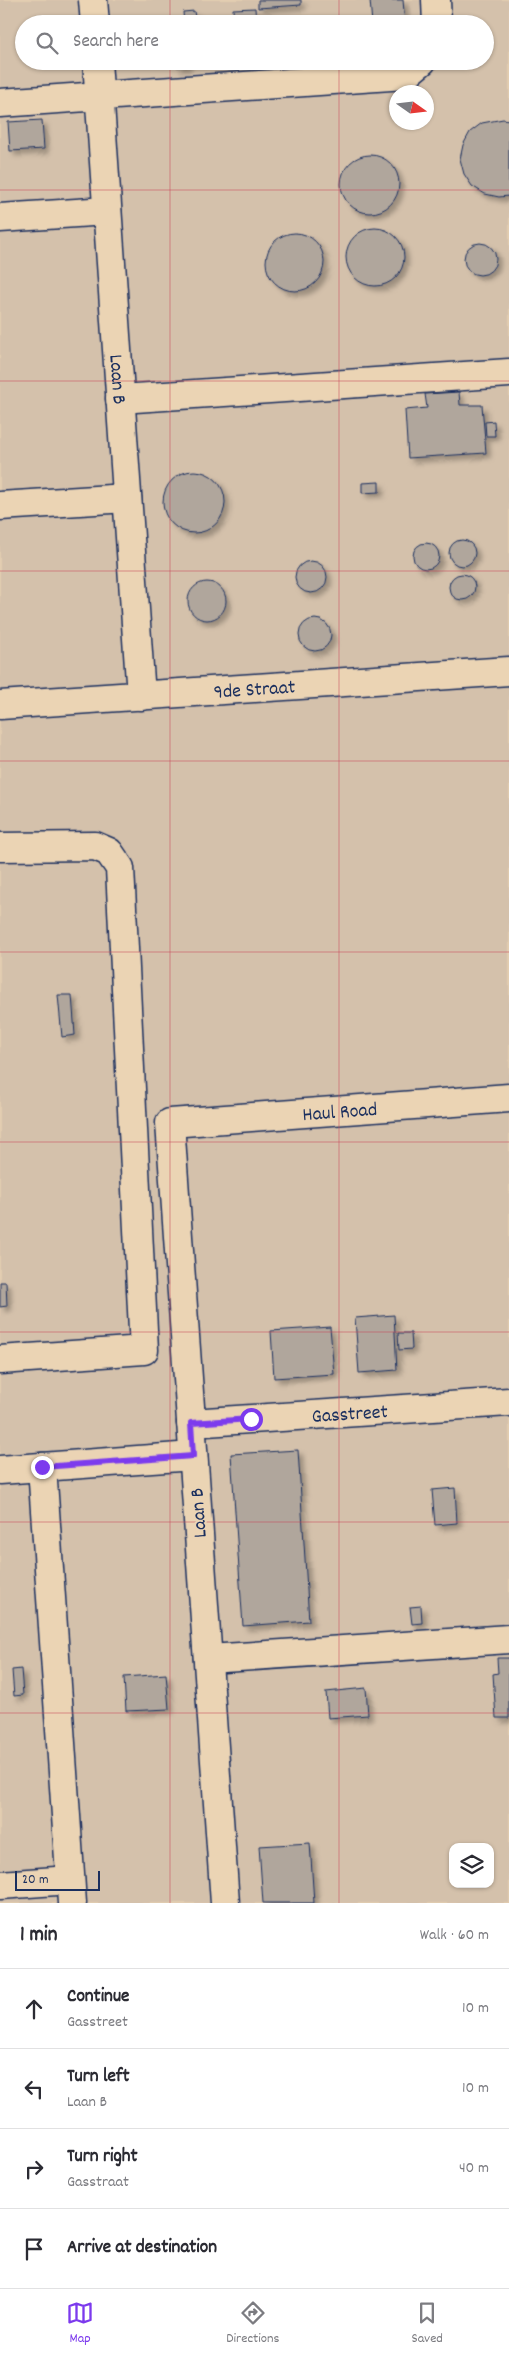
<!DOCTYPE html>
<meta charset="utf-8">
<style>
:root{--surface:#fff;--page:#f7f7f7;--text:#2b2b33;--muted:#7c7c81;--line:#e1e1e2;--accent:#7c3aed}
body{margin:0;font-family:Dekko,sans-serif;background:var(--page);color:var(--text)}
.controls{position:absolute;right:15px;bottom:15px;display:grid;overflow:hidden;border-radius:10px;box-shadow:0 1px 4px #0004}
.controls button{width:45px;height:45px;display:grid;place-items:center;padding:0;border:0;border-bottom:1px solid var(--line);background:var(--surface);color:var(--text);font:25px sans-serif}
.compass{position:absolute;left:389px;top:85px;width:45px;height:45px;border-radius:50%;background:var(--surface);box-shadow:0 1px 4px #0004;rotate:104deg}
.scale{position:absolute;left:15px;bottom:12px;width:85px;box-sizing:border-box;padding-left:5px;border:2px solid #1b2f5e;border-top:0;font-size:14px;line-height:18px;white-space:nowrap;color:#1b2f5e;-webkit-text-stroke:4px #ebd4b4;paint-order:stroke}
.stop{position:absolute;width:15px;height:15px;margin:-11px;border:4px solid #7c3aed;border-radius:50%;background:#fff}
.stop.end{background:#7c3aed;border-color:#fff;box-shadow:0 1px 5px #0008}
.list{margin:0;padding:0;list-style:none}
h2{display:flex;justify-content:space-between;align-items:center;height:65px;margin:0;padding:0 20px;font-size:21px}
h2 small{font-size:16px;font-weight:400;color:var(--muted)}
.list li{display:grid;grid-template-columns:32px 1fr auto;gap:15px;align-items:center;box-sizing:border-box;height:80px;padding:0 20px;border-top:1px solid var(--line)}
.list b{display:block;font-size:19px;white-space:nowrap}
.list p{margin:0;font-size:16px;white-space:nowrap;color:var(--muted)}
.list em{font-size:16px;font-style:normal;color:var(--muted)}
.icon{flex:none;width:28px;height:28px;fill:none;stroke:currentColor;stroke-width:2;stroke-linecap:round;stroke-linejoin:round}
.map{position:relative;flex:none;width:509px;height:1903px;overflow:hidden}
.search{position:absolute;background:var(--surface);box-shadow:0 1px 4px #0004;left:15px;right:15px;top:15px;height:55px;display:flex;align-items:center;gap:12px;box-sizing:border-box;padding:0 18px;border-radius:28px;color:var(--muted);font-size:19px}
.sheet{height:385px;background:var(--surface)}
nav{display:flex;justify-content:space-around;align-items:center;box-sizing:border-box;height:70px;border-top:1px solid var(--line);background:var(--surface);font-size:14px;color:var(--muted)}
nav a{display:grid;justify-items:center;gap:2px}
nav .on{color:var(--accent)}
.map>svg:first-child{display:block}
.built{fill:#d4c1ab;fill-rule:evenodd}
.building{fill:#b0a69c;stroke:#1b2f5e;filter:url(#shadow)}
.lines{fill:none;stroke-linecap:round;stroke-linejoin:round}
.minor-casing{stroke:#1b2f5e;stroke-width:31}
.minor{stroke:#ebd4b4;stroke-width:28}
.route{stroke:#7c3aed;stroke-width:6}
.grid{fill:none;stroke:#c8485b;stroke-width:1;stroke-opacity:0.55}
.labels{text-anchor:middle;stroke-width:4;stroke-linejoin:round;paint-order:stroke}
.street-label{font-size:20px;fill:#1b2f5e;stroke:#ebd4b4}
</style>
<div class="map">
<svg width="509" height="1903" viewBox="0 0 509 1903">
<defs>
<filter id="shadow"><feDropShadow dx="4.5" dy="4.5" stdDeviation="2.5" flood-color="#0004"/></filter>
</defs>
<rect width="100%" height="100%" fill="#e3cdb1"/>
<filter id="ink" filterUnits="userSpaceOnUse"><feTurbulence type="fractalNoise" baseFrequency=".02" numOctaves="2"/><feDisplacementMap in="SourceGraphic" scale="10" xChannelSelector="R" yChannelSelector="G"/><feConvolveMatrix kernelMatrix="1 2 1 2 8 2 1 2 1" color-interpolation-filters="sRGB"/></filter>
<g filter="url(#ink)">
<path class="built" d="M0,0H509V1903H0ZM24,24H485V61H24ZM396,92H426V122H396ZM453,1847H490V1884H453Z"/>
<path class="building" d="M258,0H301V5L258,8Z
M370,0H403L405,24H372Z
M255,8L256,24H234L233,9Z
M194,11L196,24H184L183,12Z
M176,61H187V66L177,67Z
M503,119L509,120V196L499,197L485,194L472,186L464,174L460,159L463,145L470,132L482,123Z
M42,120L44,149L10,151L8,122Z
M341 184a29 29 0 1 1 58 0a29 29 0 1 1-58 0Z
M346 257a29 29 0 1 1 58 0a29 29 0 1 1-58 0Z
M266 262a29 29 0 1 1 58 0a29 29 0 1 1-58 0Z
M464 259a16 16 0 1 1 32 0a16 16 0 1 1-32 0Z
M459,392L460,405H482L486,453L408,458L405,410L427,408L425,394Z
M494,421L495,436H486L485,422Z
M163 502a31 31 0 1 1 62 0a31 31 0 1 1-62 0Z
M379,482V492L362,493V483Z
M449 553a13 13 0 1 1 26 0a13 13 0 1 1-26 0Z
M413 556a13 13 0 1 1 26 0a13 13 0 1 1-26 0Z
M295 577a16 16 0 1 1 32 0a16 16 0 1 1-32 0Z
M449 587a13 13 0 1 1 26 0a13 13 0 1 1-26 0Z
M188 601a19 19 0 1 1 38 0a19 19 0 1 1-38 0Z
M299 635a16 16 0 1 1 32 0a16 16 0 1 1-32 0Z
M58,995H72L75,1035L62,1037Z
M0,1282H6L7,1306L0,1307Z
M394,1315L397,1370L359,1373L355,1318Z
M330,1327L334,1374L274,1378L271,1331Z
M398,1333H411L412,1349L399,1350Z
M298,1450L309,1621L243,1626L231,1454Z
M455,1488L457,1523L435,1525L432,1490Z
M421,1606L422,1623L412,1624L410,1607Z
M497,1658H509V1718H496L493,1674L498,1673Z
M21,1669L23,1695L14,1696L12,1670Z
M166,1674L169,1709L126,1711L124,1677Z
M366,1688L368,1715L328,1718L326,1692Z
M310,1843L314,1903H263L259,1846Z"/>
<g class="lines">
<g class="minor-casing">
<g id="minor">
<path d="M93,0L95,24"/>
<path d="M436,0L437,24"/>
<path id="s1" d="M97,61L141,696"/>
<path d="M0,103L405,75L422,61"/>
<path d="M0,218L107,211"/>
<path d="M120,399L509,373"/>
<path d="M0,506L127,498"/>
<path id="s2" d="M0,705L509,671"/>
<path d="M0,847L95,846L109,852L120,868L144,1350L0,1360"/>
<path id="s3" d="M191,1423L509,1402"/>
<path d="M42,1467L72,1903"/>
<path d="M0,1470L193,1456"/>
<path d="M208,1659L509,1639"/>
<path d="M0,1885L70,1880"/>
<path id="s4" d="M225,1903L170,1123L509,1098"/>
</g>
</g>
<use href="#minor" class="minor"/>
</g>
</g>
<g class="lines" filter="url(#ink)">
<path class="route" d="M42,1467L193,1456L191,1423L251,1419"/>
</g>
<path class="grid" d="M170,0V24M339,0V24M170,61V1903M339,61V1903M0,190H509M0,381H509M0,571H509M0,761H509M0,952H509M0,1142H509M0,1332H509M0,1522H509M0,1713H509"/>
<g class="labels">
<g class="street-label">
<text dy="7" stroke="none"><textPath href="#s1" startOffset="319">Laan B</textPath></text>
<text dy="7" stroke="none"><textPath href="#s2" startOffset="255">9de Straat</textPath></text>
<text dy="7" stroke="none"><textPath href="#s4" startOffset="952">Haul Road</textPath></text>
<text dy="7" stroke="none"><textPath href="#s3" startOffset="159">Gasstreet</textPath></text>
<text transform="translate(197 1513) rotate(-94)" y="7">Laan B</text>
</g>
</g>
</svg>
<div class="controls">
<button><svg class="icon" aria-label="layers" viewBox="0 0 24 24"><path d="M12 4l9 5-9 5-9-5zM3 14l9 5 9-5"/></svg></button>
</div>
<svg class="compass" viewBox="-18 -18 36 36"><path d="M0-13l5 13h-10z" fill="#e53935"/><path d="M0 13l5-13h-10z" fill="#7c7c81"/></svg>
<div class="scale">20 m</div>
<div class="stop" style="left:251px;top:1419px"></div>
<div class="stop end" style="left:42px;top:1467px"></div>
<div class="search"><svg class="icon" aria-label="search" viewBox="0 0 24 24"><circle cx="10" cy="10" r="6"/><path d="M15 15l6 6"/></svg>Search here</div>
</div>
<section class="sheet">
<h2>1 min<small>Walk · 60 m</small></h2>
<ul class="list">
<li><svg class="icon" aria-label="ahead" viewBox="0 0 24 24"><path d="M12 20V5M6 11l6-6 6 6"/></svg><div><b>Continue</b><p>Gasstreet</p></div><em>10 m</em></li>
<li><svg class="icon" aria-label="left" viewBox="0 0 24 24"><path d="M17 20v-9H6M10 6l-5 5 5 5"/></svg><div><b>Turn left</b><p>Laan B</p></div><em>10 m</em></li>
<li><svg class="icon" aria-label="right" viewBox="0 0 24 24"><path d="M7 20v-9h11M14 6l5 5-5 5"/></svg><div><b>Turn right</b><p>Gasstraat</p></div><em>40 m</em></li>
<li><svg class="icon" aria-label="arrive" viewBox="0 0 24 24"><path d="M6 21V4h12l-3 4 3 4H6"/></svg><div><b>Arrive at destination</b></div></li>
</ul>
</section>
<nav>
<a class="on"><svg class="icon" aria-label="map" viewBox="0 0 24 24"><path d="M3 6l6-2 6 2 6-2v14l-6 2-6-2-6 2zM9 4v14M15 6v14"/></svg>Map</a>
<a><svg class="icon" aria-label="directions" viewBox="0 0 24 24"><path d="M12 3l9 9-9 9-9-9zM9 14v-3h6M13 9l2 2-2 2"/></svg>Directions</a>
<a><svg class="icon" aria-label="saved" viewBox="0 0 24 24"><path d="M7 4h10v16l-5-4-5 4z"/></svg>Saved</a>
</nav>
